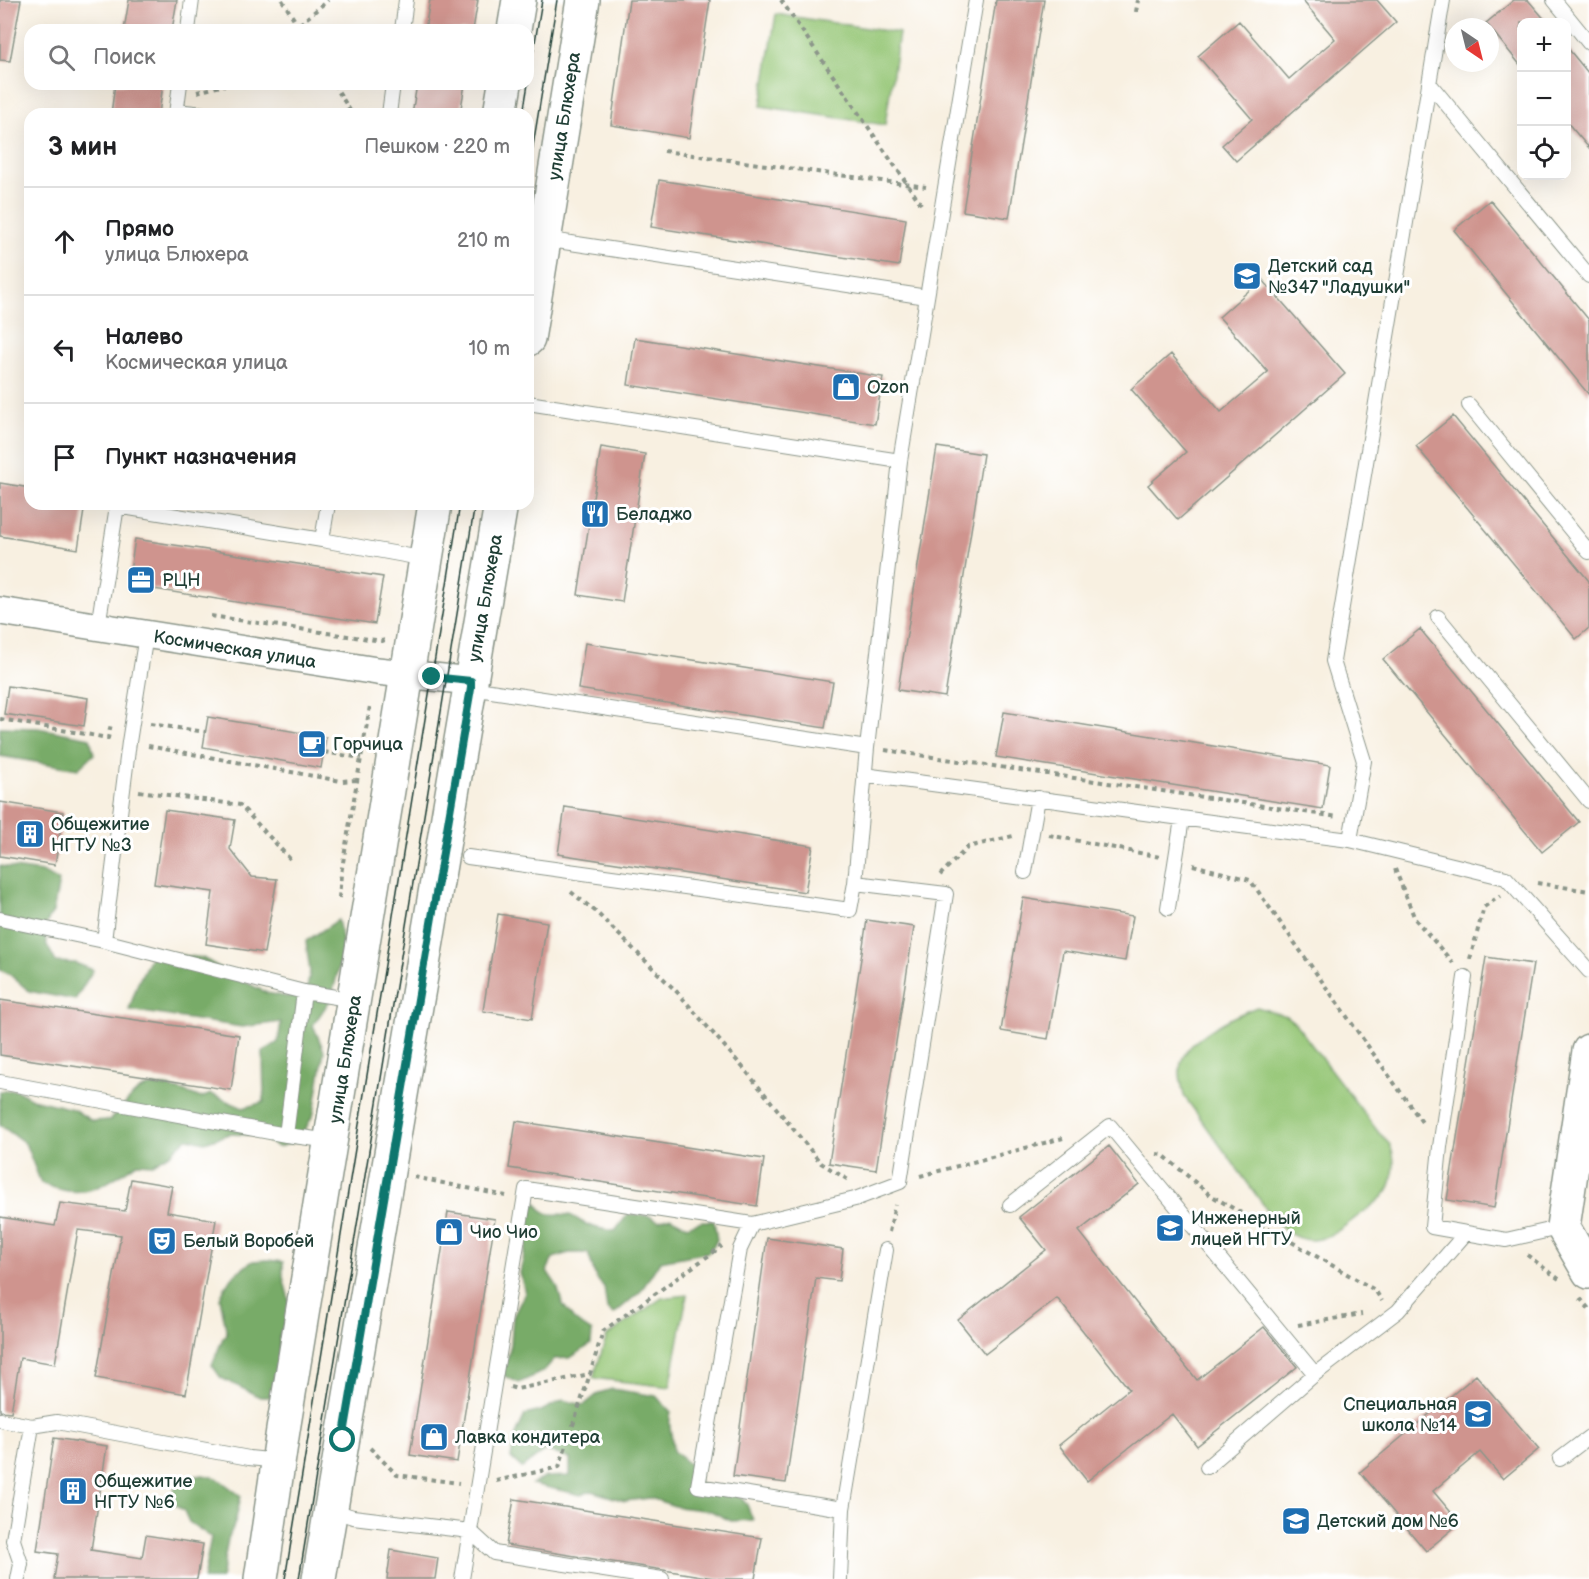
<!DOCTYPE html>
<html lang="ru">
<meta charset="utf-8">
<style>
:root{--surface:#fff;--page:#f6f6f6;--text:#202124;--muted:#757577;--line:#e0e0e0}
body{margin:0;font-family:"Balsamiq Sans",sans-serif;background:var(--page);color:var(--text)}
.controls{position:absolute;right:18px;top:18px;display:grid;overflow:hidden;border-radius:12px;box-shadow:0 6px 24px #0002}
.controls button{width:54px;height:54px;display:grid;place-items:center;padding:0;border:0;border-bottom:2px solid var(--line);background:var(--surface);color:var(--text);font:30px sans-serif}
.compass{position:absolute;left:1445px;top:18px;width:54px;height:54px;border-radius:50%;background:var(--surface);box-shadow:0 6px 24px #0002;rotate:145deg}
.stop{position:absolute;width:18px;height:18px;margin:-14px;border:4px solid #0f766e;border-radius:50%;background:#fff}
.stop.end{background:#0f766e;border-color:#fff;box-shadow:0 2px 6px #0008}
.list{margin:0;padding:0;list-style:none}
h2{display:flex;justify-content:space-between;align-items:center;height:78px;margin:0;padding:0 24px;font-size:26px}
h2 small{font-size:20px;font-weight:400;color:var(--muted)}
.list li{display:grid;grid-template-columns:39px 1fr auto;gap:18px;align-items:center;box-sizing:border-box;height:108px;padding:0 24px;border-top:2px solid var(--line)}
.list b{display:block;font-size:22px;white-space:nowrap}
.list p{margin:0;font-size:20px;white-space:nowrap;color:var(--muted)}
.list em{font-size:20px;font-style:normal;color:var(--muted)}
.icon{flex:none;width:33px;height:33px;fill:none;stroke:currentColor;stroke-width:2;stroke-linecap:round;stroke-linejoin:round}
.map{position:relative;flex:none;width:1589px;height:1579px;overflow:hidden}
.search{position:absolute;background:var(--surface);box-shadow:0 6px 24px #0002;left:24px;top:24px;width:510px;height:66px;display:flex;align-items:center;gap:15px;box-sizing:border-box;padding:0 21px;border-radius:18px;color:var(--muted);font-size:22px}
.panel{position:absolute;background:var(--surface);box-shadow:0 6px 24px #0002;left:24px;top:108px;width:510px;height:402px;border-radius:18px}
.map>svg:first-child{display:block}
.green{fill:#95c676;stroke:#5a8255;stroke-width:1.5}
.forest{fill:#78ab67;stroke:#4c744e;stroke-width:1.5}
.building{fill:#cf948e}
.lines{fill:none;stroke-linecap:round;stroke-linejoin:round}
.service-casing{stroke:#8c968a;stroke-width:16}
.minor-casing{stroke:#8c968a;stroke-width:30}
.tertiary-casing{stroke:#8c968a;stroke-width:36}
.path{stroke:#8c968a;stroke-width:4;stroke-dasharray:4.5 4.5;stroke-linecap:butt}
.service{stroke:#fff;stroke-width:14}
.minor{stroke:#fff;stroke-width:27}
.tertiary{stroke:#fff;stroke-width:33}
.tram{stroke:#1f3d34;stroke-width:1.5}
.route{stroke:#0f766e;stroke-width:8}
.labels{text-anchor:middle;stroke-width:6;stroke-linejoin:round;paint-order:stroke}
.street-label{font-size:18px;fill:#1f3d34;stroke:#fff}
.poi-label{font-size:18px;fill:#1f3d34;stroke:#fff;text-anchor:start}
</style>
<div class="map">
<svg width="1589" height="1579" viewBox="0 0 1589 1579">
<rect width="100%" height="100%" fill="#fff"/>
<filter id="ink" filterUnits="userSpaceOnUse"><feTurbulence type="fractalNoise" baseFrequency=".0167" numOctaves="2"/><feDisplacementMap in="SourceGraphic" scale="12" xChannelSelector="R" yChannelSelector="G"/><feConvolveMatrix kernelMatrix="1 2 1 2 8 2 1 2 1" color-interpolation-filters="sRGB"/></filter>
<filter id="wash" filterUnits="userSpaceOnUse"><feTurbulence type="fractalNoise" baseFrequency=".008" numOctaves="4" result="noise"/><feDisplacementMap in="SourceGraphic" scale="24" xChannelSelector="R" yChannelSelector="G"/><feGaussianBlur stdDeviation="1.35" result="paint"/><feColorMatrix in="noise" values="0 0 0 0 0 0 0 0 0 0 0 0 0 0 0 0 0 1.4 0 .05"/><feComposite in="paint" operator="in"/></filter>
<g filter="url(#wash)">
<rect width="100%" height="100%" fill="#f8f0e1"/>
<path class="green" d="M776,14L899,33L885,125L761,106Z
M1257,1007L1286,1016L1295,1023L1379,1133C1382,1136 1387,1140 1389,1143C1397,1157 1395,1185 1383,1196C1376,1204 1366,1210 1358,1216C1345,1226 1330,1239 1313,1240C1298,1240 1285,1232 1276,1222L1184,1096C1182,1085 1178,1074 1181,1063C1187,1038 1235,1015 1257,1007Z
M687,1295L670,1387L593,1378L607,1336L662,1298Z"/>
<path class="forest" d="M0,727L38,728L90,738L94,754L78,769L0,756Z
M0,866L42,872L59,881L53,912L43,929L47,945L56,962L75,963L93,970L75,1000L29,991L9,974L0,970Z
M338,920L344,947L331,999L313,1025L324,1051L314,1113L299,1141L278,1147L256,1135L229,1134L205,1142L187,1138L170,1154L153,1164L137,1163C102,1187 84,1202 41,1183L25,1143L0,1125V1091L16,1090L32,1099L73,1109L92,1121L110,1120C119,1112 127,1100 137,1092C152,1079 185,1091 201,1098L211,1094L243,1108L264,1102L263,1052L278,1042L281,1022L242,1027L129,1010L137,985L153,951L203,958L241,980L267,993L288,997L307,989L310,972L306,941Z
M536,1202C547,1220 553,1212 569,1215C574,1216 578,1220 582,1222C592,1228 604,1230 615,1231L628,1214L649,1216L659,1221L670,1217L687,1226L702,1221H714L717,1240L709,1252L660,1261L641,1291L614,1314L607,1309L604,1287L596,1278L588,1253H569L553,1258L547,1271L557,1286L562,1303L574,1320L592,1332L591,1344L570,1358L554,1359L544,1371L519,1383L503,1375L511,1344L513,1317L525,1293L520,1273L526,1247V1226Z
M268,1260L283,1262V1277L291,1307L279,1338V1359L272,1397H260L221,1378L212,1365L223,1338L227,1334L220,1298L226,1285L236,1273L253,1261Z
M612,1389L656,1396L671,1412C667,1427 673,1434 673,1451L690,1465L693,1476L703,1485L738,1494L747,1505L753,1520L731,1521L711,1511L678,1507L650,1498L625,1501L591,1491L581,1495L532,1484L545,1477L570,1476V1459L546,1450L522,1468L511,1458L514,1439L525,1415L541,1411L563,1400L584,1405L599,1393Z
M203,1475L217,1478L241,1496L235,1523L228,1539L221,1579H203L211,1537L189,1522L184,1511L172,1502L175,1485L189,1477Z"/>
<g id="blocks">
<path class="building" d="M0,0H21L10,61L0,60Z
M129,0H177L172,30H124Z
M430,0H478L473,30H425Z
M629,0H710L689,138L611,125Z
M996,0H1044L1009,218L963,211Z
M1302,0H1377L1396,22L1236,161L1222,145L1252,119L1198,56L1239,21L1289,79L1335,39Z
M1514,0H1528L1547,22H1521V66L1486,23Z
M1566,46L1589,74V148L1566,121Z
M115,84H163L159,114H111Z
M417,84H465L460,114H412Z
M659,180L906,219L899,266L651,227Z
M1490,200L1589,320V395L1454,230Z
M1262,279L1345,374L1178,520L1148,485L1186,452L1131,389L1171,354L1221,412L1268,372L1219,317Z
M635,338L883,377L875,424L628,385Z
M1453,416L1589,581V628L1576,639L1416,446Z
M601,447L645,454L622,602L578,595Z
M937,447L983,454L945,697L898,690Z
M0,483L30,488V504H85L78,549L0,536Z
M135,539L383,577L375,624L128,585Z
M1420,629L1579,822L1542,852L1383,659Z
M585,643L833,682L825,728L578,689Z
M8,686L88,698L84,726L4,714Z
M1004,712L1330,765L1323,809L996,757Z
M208,717L326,737L321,768L203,747Z
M0,802L63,812L55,865L0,856Z
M565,807L813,846L805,892L558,854Z
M165,810L235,820L230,849L252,877L277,879L264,953L206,944L213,892L154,884Z
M1023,898L1133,916L1125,961L1063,951L1048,1039L1001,1031Z
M498,914L547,922L532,1019L483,1011Z
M867,920L914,927L876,1170L829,1163Z
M1486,957L1533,964L1494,1208L1447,1200Z
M0,1000L239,1035L231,1090L0,1055Z
M516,1121L764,1159L757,1206L509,1168Z
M1109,1146L1139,1184L1079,1231L1197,1380L1264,1327L1297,1367L1197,1446L1172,1414L1087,1481L1059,1445L1129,1389L1057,1298L985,1354L958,1320L1046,1250L1019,1217Z
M131,1179L172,1186L167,1212L216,1220L186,1394L96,1378L121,1235L78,1230L55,1364L20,1358L11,1412L0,1411V1217L55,1226L60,1203L125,1211Z
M448,1212L495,1219L457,1462L410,1455Z
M767,1238L843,1249L839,1281L816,1278L786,1483L733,1476Z
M1476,1375L1539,1449L1503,1479L1480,1452L1433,1491L1460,1523L1426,1551L1360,1472Z
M54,1438L107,1446L91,1550L142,1558L146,1535L203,1544L197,1579H54L58,1554L37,1551Z
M514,1499L762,1538L755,1579H720L506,1545Z
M391,1550L438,1558L435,1579H387Z"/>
</g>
</g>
<g filter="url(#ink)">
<use href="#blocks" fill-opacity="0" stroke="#8c968a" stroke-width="1.5"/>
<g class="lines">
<g class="service-casing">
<path id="service" d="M1443,0L1333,661L1364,761L1350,840L1506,878L1589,971
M1554,0L1589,43
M188,30L192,0
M402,30L406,0
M1429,83L1589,276
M176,111L204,114
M176,114L180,84
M389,114L393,84
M544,239L927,297
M528,403L900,461
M1469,405L1589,552
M117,504V506L322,540
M328,504L322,540L426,559
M1438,617L1589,801
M98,626L117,506
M471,688L867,748
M864,775C1026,796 1187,820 1350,840
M468,857L850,910L855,883
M1025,872L1038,798
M1168,908L1182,819
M0,919L104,941L304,992L355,1000
M104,941L129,742L146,635
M1465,977L1440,1147L1432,1227L1506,1240L1563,1227
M0,1082L286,1135L331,1141
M286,1135L304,992
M1010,1205L1110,1126L1315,1374L1398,1311L1466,1233
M752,1224L740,1249L698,1486L843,1509
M0,1420L32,1426L57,1422L249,1458L279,1461
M1560,1459L1589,1437
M1207,1467L1315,1374
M331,1510L353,1517L470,1531L526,1189L752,1224L855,1199L900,1182L946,894L855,883L867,748L900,461L976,0
M470,1531L494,1553L662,1579
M18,1579L21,1564L13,1540L32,1426
M462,1579L470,1531
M840,1579L843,1509L886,1250"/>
</g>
<g class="minor-casing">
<path id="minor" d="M0,611L377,671L471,681"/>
</g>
<g class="tertiary-casing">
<path id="tertiary" d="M514,30L519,0
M500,114L505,84
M528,339L583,0
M1589,1051L1563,1227L1589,1272
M261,1579L283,1430L435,504
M319,1579L501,504"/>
</g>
<path class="path" d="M282,0L301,30
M781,0L923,207
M1136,12L1138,0
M293,30L328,0
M334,84L352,114
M197,92L229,84
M664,151L926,187
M211,616L382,641L385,640
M0,719L108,738L111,724
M150,724L206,732
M148,746L341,781L357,780
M885,750L1338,817
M324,752L361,758
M139,791L240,805L291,860
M1049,835L1160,857
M1193,865L1250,880L1424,1125
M1395,869L1415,919L1453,963
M940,875L968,847L1013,836
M1537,883L1589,891
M571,892L595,911L678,993L746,1071L821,1163L850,1181
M339,898L341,874L370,706
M1470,959L1484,907L1500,896
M1157,1154L1163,1155L1210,1195L1375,1290L1382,1301
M920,1176L1063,1138
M414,1177L506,1196
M889,1232L895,1205
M1527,1255L1559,1279
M1580,1298L1589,1309
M1298,1325L1362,1314
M510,1387L517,1389L590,1374L603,1331L722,1246
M370,1448L397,1475L459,1483
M496,1481L559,1467L590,1374"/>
<use href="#service" class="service"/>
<use href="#minor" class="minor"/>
<use href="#tertiary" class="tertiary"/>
<path class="tram" d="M523,114L542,0
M528,176L557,0
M285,1579L460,504
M299,1579L475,504"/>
</g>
</g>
<g class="lines" filter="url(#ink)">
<path class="route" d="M343,1440L471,688V681L432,677"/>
</g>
<defs>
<g id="school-square" transform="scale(1.5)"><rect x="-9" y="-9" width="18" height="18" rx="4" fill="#1f6fb2" stroke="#fff"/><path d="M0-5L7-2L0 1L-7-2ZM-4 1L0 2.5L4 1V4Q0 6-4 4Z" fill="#fff"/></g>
<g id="shop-square" transform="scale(1.5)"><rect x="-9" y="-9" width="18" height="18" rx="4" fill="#1f6fb2" stroke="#fff"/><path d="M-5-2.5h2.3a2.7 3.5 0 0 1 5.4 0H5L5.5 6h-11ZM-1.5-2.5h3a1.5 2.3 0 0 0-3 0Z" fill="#fff"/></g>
<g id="restaurant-square" transform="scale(1.5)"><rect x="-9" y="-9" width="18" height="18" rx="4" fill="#1f6fb2" stroke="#fff"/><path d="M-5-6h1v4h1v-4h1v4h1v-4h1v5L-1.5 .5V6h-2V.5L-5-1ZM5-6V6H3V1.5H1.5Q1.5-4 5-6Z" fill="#fff"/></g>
<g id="office-square" transform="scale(1.5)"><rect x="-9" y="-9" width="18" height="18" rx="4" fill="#1f6fb2" stroke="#fff"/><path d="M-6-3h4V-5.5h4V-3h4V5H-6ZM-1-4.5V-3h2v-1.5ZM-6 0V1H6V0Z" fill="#fff"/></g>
<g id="cafe-square" transform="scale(1.5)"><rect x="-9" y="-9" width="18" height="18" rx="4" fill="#1f6fb2" stroke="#fff"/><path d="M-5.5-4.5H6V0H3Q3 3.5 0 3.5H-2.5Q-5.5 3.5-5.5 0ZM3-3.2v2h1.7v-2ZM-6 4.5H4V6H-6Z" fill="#fff"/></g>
<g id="building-square" transform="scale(1.5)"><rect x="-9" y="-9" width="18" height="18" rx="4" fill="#1f6fb2" stroke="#fff"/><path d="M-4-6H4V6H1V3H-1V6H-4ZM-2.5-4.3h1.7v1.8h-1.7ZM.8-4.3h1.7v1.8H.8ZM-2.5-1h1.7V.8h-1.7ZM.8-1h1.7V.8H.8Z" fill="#fff"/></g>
<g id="theatre-square" transform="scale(1.5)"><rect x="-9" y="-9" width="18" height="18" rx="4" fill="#1f6fb2" stroke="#fff"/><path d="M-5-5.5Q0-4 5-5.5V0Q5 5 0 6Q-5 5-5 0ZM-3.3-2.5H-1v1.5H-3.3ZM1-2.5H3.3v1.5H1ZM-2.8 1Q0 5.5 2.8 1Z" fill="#fff"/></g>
</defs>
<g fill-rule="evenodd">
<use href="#school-square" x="1247" y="276"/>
<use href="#shop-square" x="846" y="387"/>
<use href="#restaurant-square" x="595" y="514"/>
<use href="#office-square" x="141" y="580"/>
<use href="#cafe-square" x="312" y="744"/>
<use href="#building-square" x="30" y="834"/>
<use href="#school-square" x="1170" y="1228"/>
<use href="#shop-square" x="449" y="1232"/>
<use href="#theatre-square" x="162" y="1241"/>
<use href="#school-square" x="1478" y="1414"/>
<use href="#shop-square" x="434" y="1437"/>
<use href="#building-square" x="73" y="1491"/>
<use href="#school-square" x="1296" y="1521"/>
</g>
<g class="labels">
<g class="street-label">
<text transform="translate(564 116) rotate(-81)" y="6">улица Блюхера</text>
<text transform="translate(485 598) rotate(-80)" y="6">улица Блюхера</text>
<text transform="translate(235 649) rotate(9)" y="6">Космическая улица</text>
<text transform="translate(345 1059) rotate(-81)" y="6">улица Блюхера</text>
</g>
<g class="poi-label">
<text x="1268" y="272">Детский сад<tspan x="1268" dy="21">№347 "Ладушки"</tspan></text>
<text x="867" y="393">Ozon</text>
<text x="616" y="520">Беладжо</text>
<text x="162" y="586">РЦН</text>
<text x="333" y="750">Горчица</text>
<text x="51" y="830">Общежитие<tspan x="51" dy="21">НГТУ №3</tspan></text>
<text x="1191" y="1224">Инженерный<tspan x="1191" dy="21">лицей НГТУ</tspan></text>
<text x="470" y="1238">Чио Чио</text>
<text x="183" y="1247">Белый Воробей</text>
<text x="1457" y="1410" text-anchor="end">Специальная<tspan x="1457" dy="21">школа №14</tspan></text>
<text x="455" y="1443">Лавка кондитера</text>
<text x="94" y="1487">Общежитие<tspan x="94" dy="21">НГТУ №6</tspan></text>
<text x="1317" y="1527">Детский дом №6</text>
</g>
</g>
</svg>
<div class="controls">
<button>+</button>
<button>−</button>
<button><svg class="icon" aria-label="locate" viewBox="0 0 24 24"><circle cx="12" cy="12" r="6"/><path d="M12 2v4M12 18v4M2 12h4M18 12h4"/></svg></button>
</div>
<svg class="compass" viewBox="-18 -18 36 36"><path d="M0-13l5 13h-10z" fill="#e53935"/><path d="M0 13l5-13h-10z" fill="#757577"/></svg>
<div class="stop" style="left:343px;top:1440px"></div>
<div class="stop end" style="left:432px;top:677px"></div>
<div class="search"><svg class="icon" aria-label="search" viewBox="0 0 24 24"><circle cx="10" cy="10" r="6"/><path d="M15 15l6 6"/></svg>Поиск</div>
<section class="panel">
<h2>3 мин<small>Пешком · 220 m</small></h2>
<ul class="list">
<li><svg class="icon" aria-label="ahead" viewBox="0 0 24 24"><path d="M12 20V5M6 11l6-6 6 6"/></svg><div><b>Прямо</b><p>улица Блюхера</p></div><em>210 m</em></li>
<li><svg class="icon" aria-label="left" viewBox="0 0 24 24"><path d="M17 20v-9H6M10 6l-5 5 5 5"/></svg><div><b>Налево</b><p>Космическая улица</p></div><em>10 m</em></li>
<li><svg class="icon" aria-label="arrive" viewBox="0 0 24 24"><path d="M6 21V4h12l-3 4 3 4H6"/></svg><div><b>Пункт назначения</b></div></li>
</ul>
</section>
</div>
